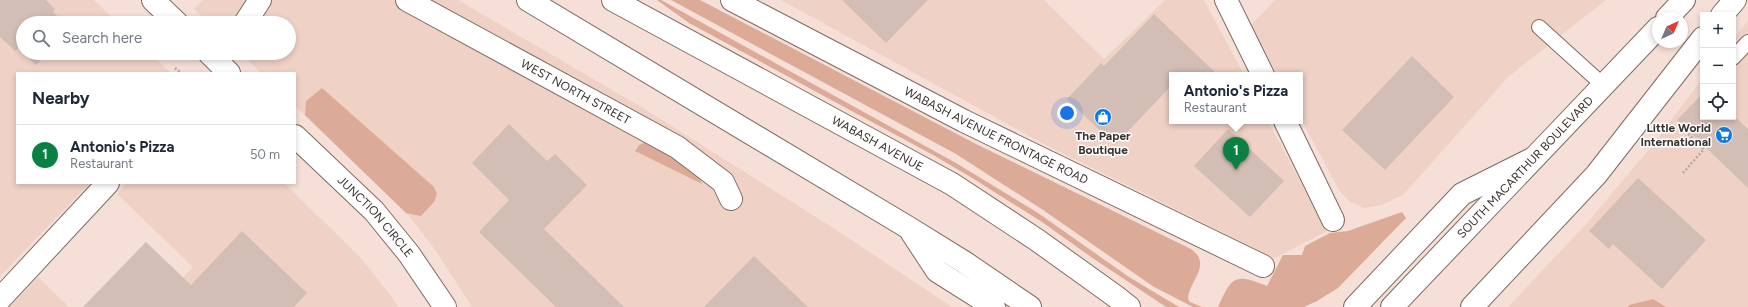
<!DOCTYPE html>
<meta charset="utf-8">
<style>
:root{--surface:#fff;--page:#f2f2f3;--text:#1f2937;--muted:#747a83;--line:#e0e1e3;--accent:#0b8043}
body{margin:0;font-family:Figtree,sans-serif;background:var(--page);color:var(--text)}
.controls{position:absolute;right:12px;top:12px;display:grid;overflow:hidden;border-radius:0px;box-shadow:0 2px 6px #0003}
.controls button{width:36px;height:36px;display:grid;place-items:center;padding:0;border:0;border-bottom:1px solid var(--line);background:var(--surface);color:var(--text);font:20px sans-serif}
.compass{position:absolute;left:1652px;top:12px;width:36px;height:36px;border-radius:50%;background:var(--surface);box-shadow:0 2px 6px #0003;rotate:44deg}
.you{position:absolute;left:1067px;top:113px;width:14px;height:14px;margin:-10px;border:3px solid #fff;border-radius:50%;background:#1a73e8;box-shadow:0 0 0 6px #1a73e833}
.badge{display:grid;place-items:center;width:26px;height:26px;border-radius:50%;background:var(--accent);color:#fff;font-size:13px;font-weight:700}
.pin{position:absolute;translate:-50% -33px;filter:drop-shadow(0 1px 2px #0008)}
.pin::after{content:'';position:absolute;top:21px;width:14px;height:12px;background:inherit;clip-path:polygon(0 0,100% 0,50% 100%)}
.popup{position:absolute;left:1169px;top:72px;width:134px;height:52px;box-sizing:border-box;display:grid;place-content:center;border-radius:0px;background:var(--surface);filter:drop-shadow(0 1px 3px #0005);font-size:13px;white-space:nowrap;color:var(--muted)}
.popup b{font-size:15px;color:var(--text)}
.popup::after{content:'';position:absolute;left:50%;top:100%;margin-left:-8px;border:8px solid transparent;border-top-color:var(--surface)}
.list{margin:0;padding:0;list-style:none}
h2{display:flex;justify-content:space-between;align-items:center;height:52px;margin:0;padding:0 16px;font-size:17px}
h2 small{font-size:13px;font-weight:400;color:var(--muted)}
.list li{display:grid;grid-template-columns:26px 1fr auto;gap:12px;align-items:center;box-sizing:border-box;height:60px;padding:0 16px;border-top:1px solid var(--line)}
.list b{display:block;font-size:15px;white-space:nowrap}
.list p{margin:0;font-size:13px;white-space:nowrap;color:var(--muted)}
.list em{font-size:13px;font-style:normal;color:var(--muted)}
.icon{flex:none;width:22px;height:22px;fill:none;stroke:currentColor;stroke-width:2;stroke-linecap:round;stroke-linejoin:round}
.map{position:relative;flex:none;width:1748px;height:307px;overflow:hidden}
.search{position:absolute;background:var(--surface);box-shadow:0 2px 6px #0003;left:16px;top:16px;width:280px;height:44px;display:flex;align-items:center;gap:10px;box-sizing:border-box;padding:0 14px;border-radius:22px;color:var(--muted);font-size:15px}
.panel{position:absolute;background:var(--surface);box-shadow:0 2px 6px #0003;left:16px;top:72px;width:280px;height:112px;border-radius:0px}
.map>svg:first-child{display:block}
.built{fill:#efd2c5}
.green{fill:#dcab97}
.building{fill:#d3beb5}
.lines{fill:none;stroke-linecap:round;stroke-linejoin:round}
.lane-casing{stroke:#7f6c64;stroke-width:16}
.street-casing{stroke:#7f6c64;stroke-width:24}
.secondary-casing{stroke:#7f6c64;stroke-width:24}
.primary-casing{stroke:#7f6c64;stroke-width:24}
.path{stroke:#b8a7a0;stroke-width:2.5;stroke-dasharray:2 2;stroke-linecap:butt}
.lane{stroke:#fff;stroke-width:14}
.street{stroke:#fff;stroke-width:22}
.secondary{stroke:#fff;stroke-width:22}
.primary{stroke:#fff;stroke-width:22}
.labels{text-anchor:middle;stroke-width:3;stroke-linejoin:round;paint-order:stroke}
.street-label{font-size:12px;fill:#3a322f;stroke:#fff}
.poi-label{font-size:12px;font-weight:bold;fill:#3a322f;stroke:#fff;text-anchor:end}
</style>
<div class="map">
<svg width="1748" height="307" viewBox="0 0 1748 307">
<rect width="100%" height="100%" fill="#f5dfd6"/>
<path class="built" d="M0,0H94L118,23H23V53H150L171,73H17V183H90L0,276Z
M203,0H458L643,108L838,231L952,307H472L436,251L410,217L295,106V73H261L240,53H289V23H208L194,9Z
M781,0H1044L1104,59L1165,0H1204L1244,75H1172V121H1268L1327,231L1275,258L1044,144Z
M1275,0H1606L1509,76L1403,195L1381,205L1364,208L1349,201L1339,190L1300,117V75H1278L1251,25Z
M1748,21V307H1508L1588,222L1651,147L1703,78V117H1733V39Z
M127,183H284L359,256L391,296L398,307H155L193,267L117,194Z
M38,277L69,307H10Z"/>
<path class="green" d="M657,0H661L956,163L1038,213L1129,277L1179,307H1166L1091,257L1042,222L969,176L933,155L689,23Z
M671,0H700L974,143L1191,249C1213,265 1189,280 1188,299L1190,302L1202,307H1193L1154,287L1043,210L956,154Z
M322,88L434,187L437,194L434,202L421,216L406,213L305,115L306,101Z
M646,142C662,151 696,165 702,184L635,151L639,145Z
M1402,212L1406,218L1338,288L1317,301L1304,307H1218C1232,276 1235,273 1267,286L1283,255H1302L1305,246L1330,233L1348,231Z
M1653,299L1666,307H1628L1629,305Z"/>
<path class="building" d="M0,0H46L55,9L53,12L65,23H23V53H47L36,65L18,48L15,51L0,37Z
M842,0H928L886,43Z
M1154,14L1218,75H1172V85L1115,145L1067,99L1101,63L1104,66Z
M1412,56L1454,97L1385,170L1342,130Z
M1703,93V117H1733V115L1748,129V188L1677,120Z
M509,124L547,161L555,154L587,185L544,229L624,307H556L479,232L509,200L472,163Z
M1228,129L1284,181L1250,217L1194,166Z
M1638,178L1706,240L1662,289L1613,244L1609,249L1589,231Z
M242,231L307,293L294,307H83L146,242L191,285Z
M754,256L808,307H704Z"/>
<g class="lines">
<g class="lane-casing">
<path id="lane" d="M1539,27L1603,85
M1733,58L1748,42"/>
</g>
<g class="street-casing">
<g id="street">
<path d="M153,0L177,23"/>
<path id="s1" d="M407,0L677,147L723,182L731,199"/>
<path id="s2" d="M732,0L964,121L1263,266"/>
<path d="M1226,0L1263,75"/>
<path d="M245,23L260,0"/>
<path d="M209,53L229,73"/>
<path d="M1285,121L1333,220"/>
<path id="s3" d="M295,136L374,211L409,254L445,307"/>
<path d="M0,299L108,183"/>
</g>
</g>
<g class="secondary-casing">
<g id="secondary">
<path d="M1722,15L1735,0"/>
<path d="M1667,18L1684,0"/>
<path id="s4" d="M1392,307L1658,28"/>
<path d="M1472,307L1596,175L1703,38"/>
</g>
</g>
<g class="primary-casing">
<g id="primary">
<path d="M528,0L909,228L964,262L1030,307"/>
<path id="s5" d="M613,0L952,184L1037,240L1115,296L1129,307"/>
<path d="M912,233L937,271L994,307"/>
<path d="M1355,307L1462,194L1534,158"/>
</g>
</g>
<path class="path" d="M175,68L181,73
M1683,173L1704,149L1682,128L1683,126"/>
<use href="#lane" class="lane"/>
<use href="#street" class="street"/>
<use href="#secondary" class="secondary"/>
<use href="#primary" class="primary"/>
</g>
<defs>
<g id="shop-disc" transform="scale(0.9)"><circle r="9.5" fill="#0e79e1" stroke="#fff"/><path d="M-5-2.5h2.3a2.7 3.5 0 0 1 5.4 0H5L5.5 6h-11ZM-1.5-2.5h3a1.5 2.3 0 0 0-3 0Z" fill="#fff"/></g>
<g id="supermarket-disc" transform="scale(0.9)"><circle r="9.5" fill="#0e79e1" stroke="#fff"/><path d="M-6-5.5h2.5l.6 2H6L4.5 2H-2.5L-4.4-4H-6ZM-1.5 3.2a1.3 1.3 0 1 0 .1 0ZM3 3.2a1.3 1.3 0 1 0 .1 0Z" fill="#fff"/></g>
</defs>
<g fill-rule="evenodd">
<use href="#shop-disc" x="1103" y="117"/>
<use href="#supermarket-disc" x="1724" y="135"/>
</g>
<g class="labels">
<g class="street-label">
<text dy="4" stroke="none"><textPath href="#s1" startOffset="192">WEST NORTH STREET</textPath></text>
<text dy="4" stroke="none"><textPath href="#s2" startOffset="297">WABASH AVENUE FRONTAGE ROAD</textPath></text>
<text dy="4" stroke="none"><textPath href="#s5" startOffset="301">WABASH AVENUE</textPath></text>
<text dy="4" stroke="none"><textPath href="#s4" startOffset="193">SOUTH MACARTHUR BOULEVARD</textPath></text>
<text dy="4" stroke="none"><textPath href="#s3" startOffset="114">JUNCTION CIRCLE</textPath></text>
</g>
<g class="poi-label">
<text x="1711" y="132">Little World<tspan x="1711" dy="14">International</tspan></text>
<text x="1103" y="140" text-anchor="middle">The Paper<tspan x="1103" dy="14">Boutique</tspan></text>
</g>
</g>
</svg>
<div class="controls">
<button>+</button>
<button>−</button>
<button><svg class="icon" aria-label="locate" viewBox="0 0 24 24"><circle cx="12" cy="12" r="6"/><path d="M12 2v4M12 18v4M2 12h4M18 12h4"/></svg></button>
</div>
<svg class="compass" viewBox="-18 -18 36 36"><path d="M0-13l5 13h-10z" fill="#e53935"/><path d="M0 13l5-13h-10z" fill="#747a83"/></svg>
<div class="you"></div>
<div class="pin badge" style="left:1236px;top:170px">1</div>
<div class="popup"><b>Antonio's Pizza</b>Restaurant</div>
<div class="search"><svg class="icon" aria-label="search" viewBox="0 0 24 24"><circle cx="10" cy="10" r="6"/><path d="M15 15l6 6"/></svg>Search here</div>
<section class="panel">
<h2>Nearby<small></small></h2>
<ul class="list">
<li><span class="badge">1</span><div><b>Antonio's Pizza</b><p>Restaurant</p></div><em>50 m</em></li>
</ul>
</section>
</div>
